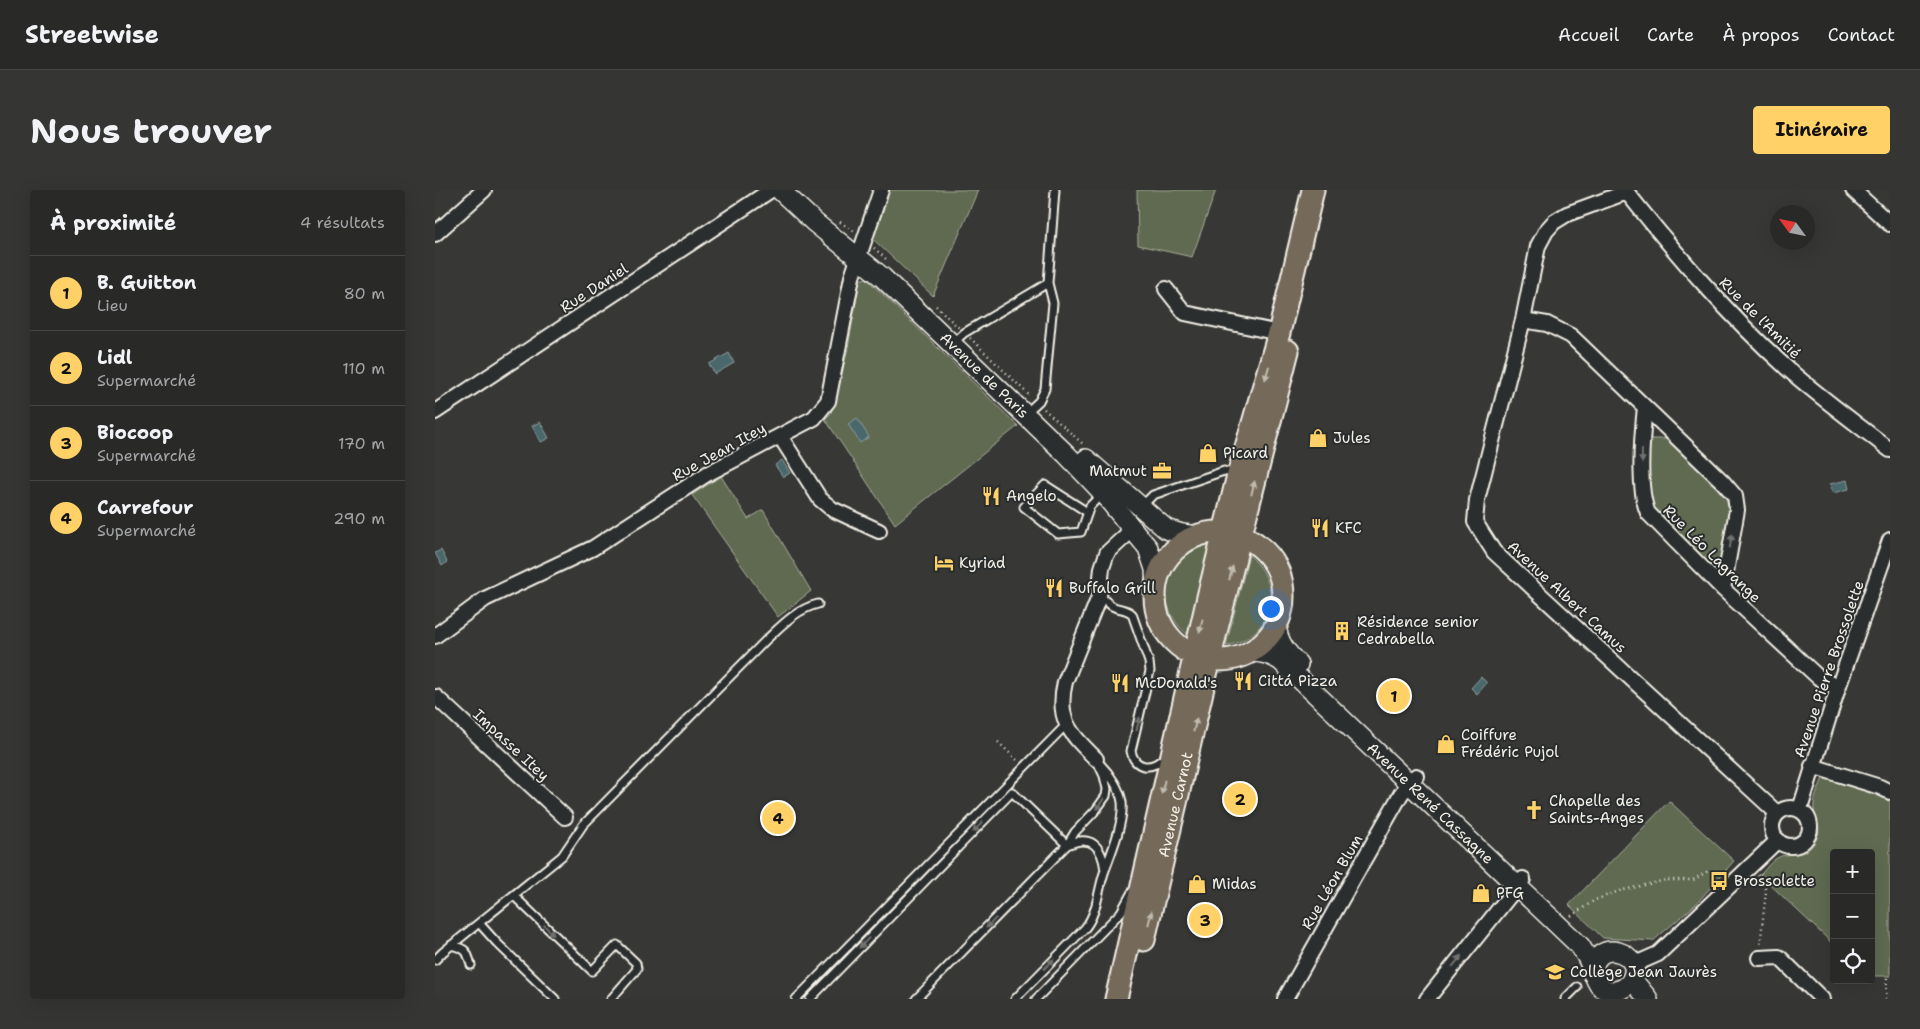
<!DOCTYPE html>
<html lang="fr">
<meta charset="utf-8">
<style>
:root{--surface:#292928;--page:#353534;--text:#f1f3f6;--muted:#a5a6a8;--line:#454545;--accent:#ffd166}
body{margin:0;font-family:"Shantell Sans",sans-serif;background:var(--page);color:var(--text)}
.controls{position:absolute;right:15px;bottom:15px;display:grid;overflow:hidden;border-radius:5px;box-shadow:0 5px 20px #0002}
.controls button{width:45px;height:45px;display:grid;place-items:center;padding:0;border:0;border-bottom:1px solid var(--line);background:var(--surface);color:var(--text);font:25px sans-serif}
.compass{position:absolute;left:1335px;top:15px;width:45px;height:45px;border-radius:50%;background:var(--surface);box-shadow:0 5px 20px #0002;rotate:303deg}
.you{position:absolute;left:835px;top:418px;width:18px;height:18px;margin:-12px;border:4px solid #fff;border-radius:50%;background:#1a73e8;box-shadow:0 0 0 8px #1a73e833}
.badge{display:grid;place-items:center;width:32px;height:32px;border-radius:50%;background:var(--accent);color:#111;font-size:16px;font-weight:700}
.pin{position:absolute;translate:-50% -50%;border:2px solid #fff;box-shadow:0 1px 5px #0006}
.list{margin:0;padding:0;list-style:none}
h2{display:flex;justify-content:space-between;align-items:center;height:65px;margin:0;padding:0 20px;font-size:21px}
h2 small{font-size:16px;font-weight:400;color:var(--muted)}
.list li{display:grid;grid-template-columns:32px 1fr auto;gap:15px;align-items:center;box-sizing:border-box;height:75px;padding:0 20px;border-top:1px solid var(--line)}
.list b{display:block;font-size:19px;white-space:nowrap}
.list p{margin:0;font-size:16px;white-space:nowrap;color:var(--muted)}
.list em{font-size:16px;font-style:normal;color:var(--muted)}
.icon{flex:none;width:28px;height:28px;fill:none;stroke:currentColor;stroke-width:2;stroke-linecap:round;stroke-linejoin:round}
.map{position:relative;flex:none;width:1455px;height:809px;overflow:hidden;border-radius:5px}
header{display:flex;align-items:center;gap:30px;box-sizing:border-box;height:70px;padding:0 25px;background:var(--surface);border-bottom:1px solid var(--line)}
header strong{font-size:24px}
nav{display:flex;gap:28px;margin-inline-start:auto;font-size:18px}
.intro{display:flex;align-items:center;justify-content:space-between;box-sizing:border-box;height:120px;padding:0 30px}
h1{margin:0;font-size:35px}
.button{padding:12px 22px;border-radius:5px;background:var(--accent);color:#111;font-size:18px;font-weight:700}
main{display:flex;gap:30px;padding:0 30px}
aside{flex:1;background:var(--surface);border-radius:5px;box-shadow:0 5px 20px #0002}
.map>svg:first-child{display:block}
.green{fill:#5f6a51;stroke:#aaae9c}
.water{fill:#4a686c;stroke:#8e9f9e}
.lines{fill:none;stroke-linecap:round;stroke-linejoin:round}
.service-casing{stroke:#f4f1e8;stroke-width:11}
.minor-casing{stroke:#f4f1e8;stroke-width:18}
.secondary-casing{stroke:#f4f1e8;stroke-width:22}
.primary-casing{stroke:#f4f1e8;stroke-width:25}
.path{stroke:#f4f1e8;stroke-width:2.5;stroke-dasharray:1 4;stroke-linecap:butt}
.service{stroke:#2a2d2e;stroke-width:7}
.minor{stroke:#2a2d2e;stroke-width:14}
.secondary{stroke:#2a2d2e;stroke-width:19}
.primary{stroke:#746a5a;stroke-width:21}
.oneway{fill:#c1bbaf}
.oneway2{fill:#71726f}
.labels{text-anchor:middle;stroke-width:4;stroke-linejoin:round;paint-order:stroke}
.street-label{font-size:15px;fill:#f4f1e8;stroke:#2a2d2e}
.poi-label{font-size:15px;fill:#f4f1e8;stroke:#2a2d2e;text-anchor:start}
</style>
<header>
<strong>Streetwise</strong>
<nav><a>Accueil</a><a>Carte</a><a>À propos</a><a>Contact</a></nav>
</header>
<div class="intro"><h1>Nous trouver</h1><a class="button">Itinéraire</a></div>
<main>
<aside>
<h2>À proximité<small>4 résultats</small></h2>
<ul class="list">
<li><span class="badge">1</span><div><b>B. Guitton</b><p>Lieu</p></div><em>80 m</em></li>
<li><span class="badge">2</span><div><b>Lidl</b><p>Supermarché</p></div><em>110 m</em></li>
<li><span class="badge">3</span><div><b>Biocoop</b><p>Supermarché</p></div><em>170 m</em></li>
<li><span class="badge">4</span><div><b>Carrefour</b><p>Supermarché</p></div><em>290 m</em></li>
</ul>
</aside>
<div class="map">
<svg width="1455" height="809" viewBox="0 0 1455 809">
<rect width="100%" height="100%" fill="#373735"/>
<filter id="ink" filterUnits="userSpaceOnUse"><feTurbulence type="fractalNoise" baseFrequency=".02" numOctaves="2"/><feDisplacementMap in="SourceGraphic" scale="10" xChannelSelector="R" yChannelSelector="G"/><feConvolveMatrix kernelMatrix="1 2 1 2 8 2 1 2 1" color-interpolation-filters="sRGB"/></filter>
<g filter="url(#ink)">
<path class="green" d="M454,0H543L498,106L438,49Z
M702,0H781L757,67L703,55Z
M431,88L583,236L460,334L390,229L396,223L404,195L413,158L425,90Z
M1211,249H1233L1287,297L1296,314L1290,373L1272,374L1220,325L1214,312Z
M286,286L313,329L328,320L376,401L343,427L257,305Z
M776,354L753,445C716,415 729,364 776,354Z
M814,365C850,396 839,446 791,456Z
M1388,588L1450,608L1455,613V786H1436V663H1399V755L1325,685C1330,680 1336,671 1342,668C1355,660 1371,671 1382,648C1388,637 1377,625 1379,614C1380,605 1385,596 1388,588Z
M1234,611L1299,671L1260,715L1218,751L1168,748L1134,715Z"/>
<path class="water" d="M294,163L299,173L280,184L274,174Z
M422,228L434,247L425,253L413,234Z
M105,232L114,248L106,252L97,236Z
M347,270L355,283L348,287L340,275Z
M1412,290L1414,299L1398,303L1395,294Z
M6,360L12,372L7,376L0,363Z
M1046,487L1052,493L1042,504L1036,498Z"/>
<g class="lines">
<g class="service-casing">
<path id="service" d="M517,154L529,143L613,93
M590,224L604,211L610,199L618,113L613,93L620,0
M707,316L718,305L789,281L800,284
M652,322L610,295L589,317L623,344L646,342L655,316L668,303
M664,407C671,409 672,413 677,416C684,420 691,418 697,424L714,472L715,481L696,561C700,580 717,580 730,567
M79,706L157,781L182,755L201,773L202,779L176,809
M44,733L62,753L120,809
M16,755C31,759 32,760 36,775
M0,770L8,762L127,666L148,635L332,449C347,435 362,419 383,414
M361,809L627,539L632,536
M375,809L577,602L632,655C656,644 667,656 670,680
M481,809L632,655L640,642L661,620L671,606L672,599L669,586L661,569
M580,809L650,738C663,722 663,699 670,680C677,661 689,632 687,612C685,599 675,584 666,575
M601,809L686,722L697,702
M1130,809L1142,797"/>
</g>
<g class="minor-casing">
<path id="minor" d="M1190,0C1241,64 1293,125 1354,180C1386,208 1422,234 1455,260
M1418,0L1455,34
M1192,2L1132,24L1119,32L1111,41L1103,56L1088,130L1042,310L1040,332L1059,362L1342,623
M0,44L49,0
M731,99L750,123L844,143
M1088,130L1112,134L1136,146L1288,292L1300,306L1302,320L1288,399
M1210,217C1207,245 1202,298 1213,323L1288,399L1383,487L1403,498
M0,222L336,0
M345,246L385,309L397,319L444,341
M0,446L50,409L158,358L272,284L379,228L393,211L417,87L446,0
M1,507L130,627
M661,569C635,543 621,530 630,492L664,407L667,378L672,363L698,339
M1377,576L1445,597L1455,602
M1337 637a19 19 0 1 1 38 0a19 19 0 1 1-38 0Z
M1365,619L1403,498L1455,350
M1324,768L1344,767L1387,809
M1198,775L1223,764L1343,650
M850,809L966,604L981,586
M992,809L1088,689"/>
</g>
<g class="secondary-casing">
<g id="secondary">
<path id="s1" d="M345,0L379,32L447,87L631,264L668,303L713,358L720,379L721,396"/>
<path d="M651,269L731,339L747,344L762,346"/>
<path d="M841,435C843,453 851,462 863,474"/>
<path id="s2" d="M815,462C827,462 835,464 846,471L1145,756C1148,761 1151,765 1153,769C1160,783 1160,803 1180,801C1187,800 1192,797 1196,791C1213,763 1158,744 1158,784"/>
<path d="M1198,787L1201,794L1213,809"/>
</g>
</g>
<g class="primary-casing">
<g id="primary">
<circle cx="784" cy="406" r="64"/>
<path id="s3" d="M709,750L781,442L853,161"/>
<path d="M681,809L773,407L803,285L844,143L878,0"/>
</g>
</g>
<path class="path" d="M405,32L419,41
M439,58L451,69
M501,116L524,138
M535,148L596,207
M609,219L648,254
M563,552L583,571
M1323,685L1326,688L1331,701L1325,756
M1136,726L1160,710L1184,701L1231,690H1258L1273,681H1293
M1451,809L1452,786"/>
<use href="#service" class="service"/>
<use href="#minor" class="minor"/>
<use href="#secondary" class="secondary"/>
<use href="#primary" class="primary"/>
</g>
<defs><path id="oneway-solid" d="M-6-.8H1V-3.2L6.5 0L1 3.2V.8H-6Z" transform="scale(1.25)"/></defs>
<g class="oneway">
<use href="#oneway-solid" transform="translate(832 183) rotate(106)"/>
<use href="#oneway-solid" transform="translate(818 298) rotate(-76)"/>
<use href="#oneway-solid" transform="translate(796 383) rotate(-76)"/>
<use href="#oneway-solid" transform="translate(766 436) rotate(103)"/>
<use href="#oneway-solid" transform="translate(760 535) rotate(-77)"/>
<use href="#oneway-solid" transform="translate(728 597) rotate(103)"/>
<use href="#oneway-solid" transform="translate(715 728) rotate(-76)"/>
</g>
<g class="oneway2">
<use href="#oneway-solid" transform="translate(1207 266) rotate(89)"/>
<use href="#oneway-solid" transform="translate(1296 351) rotate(-80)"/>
<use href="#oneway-solid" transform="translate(703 534) rotate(-77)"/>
<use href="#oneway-solid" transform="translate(665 614) rotate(124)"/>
<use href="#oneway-solid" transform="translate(543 637) rotate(134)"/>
<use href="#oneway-solid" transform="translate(556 733) rotate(134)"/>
<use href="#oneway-solid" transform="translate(114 740) rotate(44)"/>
<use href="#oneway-solid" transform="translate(429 753) rotate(134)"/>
<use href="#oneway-solid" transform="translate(1022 771) rotate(-51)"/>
<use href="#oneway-solid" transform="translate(614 774) rotate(-45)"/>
</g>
</g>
<defs>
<g id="shop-bare" transform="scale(1.5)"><path d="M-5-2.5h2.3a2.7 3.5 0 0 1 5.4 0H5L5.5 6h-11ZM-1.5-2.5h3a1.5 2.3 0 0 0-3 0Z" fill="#ffd166" stroke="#2a2d2e" stroke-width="2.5" paint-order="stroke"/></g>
<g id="office-bare" transform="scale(1.5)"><path d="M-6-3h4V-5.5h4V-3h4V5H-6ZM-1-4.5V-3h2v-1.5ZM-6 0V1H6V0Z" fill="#ffd166" stroke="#2a2d2e" stroke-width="2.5" paint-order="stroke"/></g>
<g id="restaurant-bare" transform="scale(1.5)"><path d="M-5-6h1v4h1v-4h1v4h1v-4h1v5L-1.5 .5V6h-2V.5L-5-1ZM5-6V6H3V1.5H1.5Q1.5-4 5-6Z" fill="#ffd166" stroke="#2a2d2e" stroke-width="2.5" paint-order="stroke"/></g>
<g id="hotel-bare" transform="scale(1.5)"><path d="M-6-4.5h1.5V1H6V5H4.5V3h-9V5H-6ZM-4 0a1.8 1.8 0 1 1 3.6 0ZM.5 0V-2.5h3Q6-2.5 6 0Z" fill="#ffd166" stroke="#2a2d2e" stroke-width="2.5" paint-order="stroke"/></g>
<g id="building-bare" transform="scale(1.5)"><path d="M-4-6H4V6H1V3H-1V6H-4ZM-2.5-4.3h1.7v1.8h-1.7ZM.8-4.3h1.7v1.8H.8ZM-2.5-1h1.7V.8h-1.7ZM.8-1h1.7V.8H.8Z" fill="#ffd166" stroke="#2a2d2e" stroke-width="2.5" paint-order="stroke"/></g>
<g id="church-bare" transform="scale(1.5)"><path d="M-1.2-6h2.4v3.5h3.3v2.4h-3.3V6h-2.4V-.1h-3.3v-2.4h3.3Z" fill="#ffd166" stroke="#2a2d2e" stroke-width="2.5" paint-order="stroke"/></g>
<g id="bus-bare" transform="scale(1.5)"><path d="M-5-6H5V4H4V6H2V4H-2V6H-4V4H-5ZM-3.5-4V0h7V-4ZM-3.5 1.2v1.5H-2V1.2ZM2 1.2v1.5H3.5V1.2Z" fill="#ffd166" stroke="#2a2d2e" stroke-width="2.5" paint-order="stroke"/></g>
<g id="school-bare" transform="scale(1.5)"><path d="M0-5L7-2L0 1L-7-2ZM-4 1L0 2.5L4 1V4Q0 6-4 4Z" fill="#ffd166" stroke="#2a2d2e" stroke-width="2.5" paint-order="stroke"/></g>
</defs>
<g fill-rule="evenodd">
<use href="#shop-bare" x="883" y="248"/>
<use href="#shop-bare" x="773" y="263"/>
<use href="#office-bare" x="727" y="281"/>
<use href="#restaurant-bare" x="556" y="306"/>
<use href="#restaurant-bare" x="885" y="338"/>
<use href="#hotel-bare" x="509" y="373"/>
<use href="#restaurant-bare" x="619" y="398"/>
<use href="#building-bare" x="907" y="441"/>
<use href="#restaurant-bare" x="808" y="491"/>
<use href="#restaurant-bare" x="685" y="493"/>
<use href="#shop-bare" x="1011" y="554"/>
<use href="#church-bare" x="1099" y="620"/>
<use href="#bus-bare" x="1284" y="691"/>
<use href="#shop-bare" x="762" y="694"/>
<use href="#shop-bare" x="1046" y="703"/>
<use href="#school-bare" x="1120" y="782"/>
</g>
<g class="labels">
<g class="street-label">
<text transform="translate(159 98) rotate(-33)" y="5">Rue Daniel</text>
<text transform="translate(1325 128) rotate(45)" y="5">Rue de l'Amitié</text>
<text dy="5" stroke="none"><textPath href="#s1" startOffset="276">Avenue de Paris</textPath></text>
<text transform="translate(284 262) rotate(-29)" y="5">Rue Jean Itey</text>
<text transform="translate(1277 364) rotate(45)" y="5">Rue Léo Lagrange</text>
<text transform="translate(1132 407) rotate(43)" y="5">Avenue Albert Camus</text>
<text transform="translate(1394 479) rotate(-71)" y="5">Avenue Pierre Brossolette</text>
<text transform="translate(76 555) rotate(43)" y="5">Impasse Itey</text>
<text dy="5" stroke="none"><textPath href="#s2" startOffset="239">Avenue René Cassagne</textPath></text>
<text dy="5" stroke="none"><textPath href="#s3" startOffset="139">Avenue Carnot</textPath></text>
<text transform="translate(897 692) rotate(-60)" y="5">Rue Léon Blum</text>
</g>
<g class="poi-label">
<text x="898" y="253">Jules</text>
<text x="788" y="268">Picard</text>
<text x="712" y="286" text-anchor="end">Matmut</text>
<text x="571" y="311">Angelo</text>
<text x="900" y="343">KFC</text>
<text x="524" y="378">Kyriad</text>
<text x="634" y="403">Buffalo Grill</text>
<text x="922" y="437">Résidence senior<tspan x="922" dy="17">Cedrabella</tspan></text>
<text x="823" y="496">Cittá Pizza</text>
<text x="700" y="498">McDonald's</text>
<text x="1026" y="550">Coiffure<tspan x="1026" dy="17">Frédéric Pujol</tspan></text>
<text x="1114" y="616">Chapelle des<tspan x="1114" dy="17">Saints-Anges</tspan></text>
<text x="1299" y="696">Brossolette</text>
<text x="777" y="699">Midas</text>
<text x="1061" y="708">PFG</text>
<text x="1135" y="787">Collège Jean Jaurès</text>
</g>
</g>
</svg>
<div class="controls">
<button>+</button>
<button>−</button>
<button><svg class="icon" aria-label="locate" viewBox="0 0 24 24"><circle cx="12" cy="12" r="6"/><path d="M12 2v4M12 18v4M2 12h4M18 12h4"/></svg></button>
</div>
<svg class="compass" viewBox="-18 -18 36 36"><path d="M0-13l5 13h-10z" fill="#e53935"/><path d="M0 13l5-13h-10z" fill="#a5a6a8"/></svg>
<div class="you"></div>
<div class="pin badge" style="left:959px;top:506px">1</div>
<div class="pin badge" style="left:805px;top:609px">2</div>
<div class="pin badge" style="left:770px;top:730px">3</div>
<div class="pin badge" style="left:343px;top:628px">4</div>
</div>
</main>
